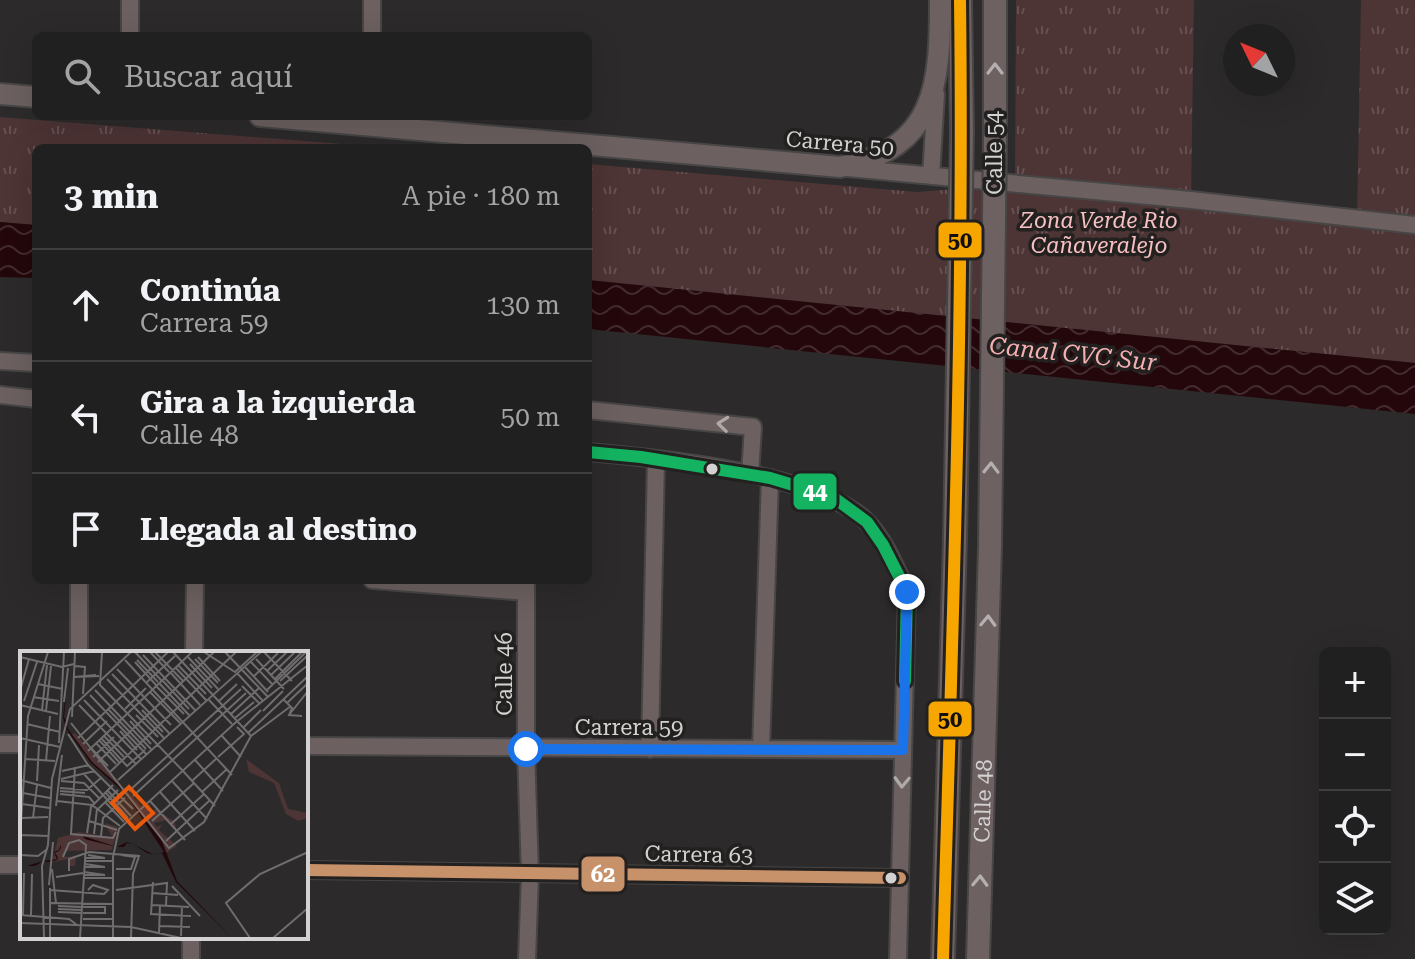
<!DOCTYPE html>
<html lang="es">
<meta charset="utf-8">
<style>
:root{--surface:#212020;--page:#292829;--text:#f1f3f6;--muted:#a2a3a5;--line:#3e3e3e}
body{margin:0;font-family:"Roboto Serif",serif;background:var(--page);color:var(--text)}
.controls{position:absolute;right:24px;bottom:24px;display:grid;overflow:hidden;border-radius:12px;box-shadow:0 8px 32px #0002}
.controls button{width:72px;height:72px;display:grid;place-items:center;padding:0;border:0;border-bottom:2px solid var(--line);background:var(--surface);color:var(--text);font:40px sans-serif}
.compass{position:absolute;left:1223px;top:24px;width:72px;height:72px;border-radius:50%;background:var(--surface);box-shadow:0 8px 32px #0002;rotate:313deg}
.stop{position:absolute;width:24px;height:24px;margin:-18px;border:6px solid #1a73e8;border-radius:50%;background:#fff}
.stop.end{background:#1a73e8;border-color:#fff;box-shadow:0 2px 8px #0008}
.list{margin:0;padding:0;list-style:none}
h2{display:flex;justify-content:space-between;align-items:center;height:104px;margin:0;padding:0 32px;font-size:34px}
h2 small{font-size:26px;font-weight:400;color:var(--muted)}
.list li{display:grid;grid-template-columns:52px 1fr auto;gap:24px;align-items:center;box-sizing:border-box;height:112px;padding:0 32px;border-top:2px solid var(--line)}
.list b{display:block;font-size:30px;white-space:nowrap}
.list p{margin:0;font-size:26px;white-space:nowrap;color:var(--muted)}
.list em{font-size:26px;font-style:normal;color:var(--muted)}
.icon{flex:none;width:44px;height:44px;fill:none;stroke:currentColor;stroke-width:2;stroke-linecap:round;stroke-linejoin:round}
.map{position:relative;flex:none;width:1415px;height:959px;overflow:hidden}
.search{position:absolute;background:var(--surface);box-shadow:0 8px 32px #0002;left:32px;top:32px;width:560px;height:88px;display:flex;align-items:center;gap:20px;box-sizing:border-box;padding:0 28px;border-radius:12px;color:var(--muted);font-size:30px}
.panel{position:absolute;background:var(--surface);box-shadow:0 8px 32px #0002;left:32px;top:144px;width:560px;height:440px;border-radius:12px}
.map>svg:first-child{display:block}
.grass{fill:url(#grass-tufts)}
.water{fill:url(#water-waves)}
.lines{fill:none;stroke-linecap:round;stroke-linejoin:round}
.minor-casing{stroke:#474545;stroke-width:20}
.tertiary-casing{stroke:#474545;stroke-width:24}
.secondary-casing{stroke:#474545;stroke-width:26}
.minor{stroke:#6c6060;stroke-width:16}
.tertiary{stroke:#6c6060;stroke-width:20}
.secondary{stroke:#6e6162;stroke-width:22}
.secondary-bridge-casing{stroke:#474545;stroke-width:26;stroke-linecap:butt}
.secondary-bridge{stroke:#6e6162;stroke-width:22}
.bus-1-casing{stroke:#232020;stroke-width:18}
.bus-2-casing{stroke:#232020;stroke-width:18}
.bus-3-casing{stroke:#232020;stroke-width:18}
.bus-1{stroke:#13b361;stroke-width:12}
.bus-2{stroke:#c7916a;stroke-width:12}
.bus-3{stroke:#f7a600;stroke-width:12}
.oneway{stroke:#b5afb0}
.oneway2{stroke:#afa9a9}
.route{stroke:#1a73e8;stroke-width:10}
.bus-dot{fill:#d3d1d1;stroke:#232020;stroke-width:3}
.labels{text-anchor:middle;stroke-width:7;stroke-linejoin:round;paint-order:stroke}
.street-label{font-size:22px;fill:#d3d1d1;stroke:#232020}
.park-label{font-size:22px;font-style:italic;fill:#f9c0c2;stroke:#232020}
.water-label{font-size:24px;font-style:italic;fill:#f6b0b2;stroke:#232020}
.inset-road{fill:none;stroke:#6f6d6d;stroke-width:2}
.view{fill:#e8590c;fill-opacity:0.15;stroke:#e8590c;stroke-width:4}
.inset-edge{fill:none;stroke:#d3d1d1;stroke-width:4}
.line-badge{stroke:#232020;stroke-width:3}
.badge-label{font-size:22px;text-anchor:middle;font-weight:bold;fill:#fff}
.pale-badge-label{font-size:22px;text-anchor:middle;font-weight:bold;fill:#111}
</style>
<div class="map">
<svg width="1415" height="959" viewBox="0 0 1415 959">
<defs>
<pattern id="grass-tufts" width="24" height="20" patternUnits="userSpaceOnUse" patternTransform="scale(2)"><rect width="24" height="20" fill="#4d3435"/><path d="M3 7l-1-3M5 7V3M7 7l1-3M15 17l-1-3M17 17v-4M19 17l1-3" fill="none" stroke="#665051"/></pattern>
<pattern id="water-waves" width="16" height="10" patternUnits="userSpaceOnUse" patternTransform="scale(2)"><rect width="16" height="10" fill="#23070b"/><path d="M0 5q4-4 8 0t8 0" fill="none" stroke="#422a2e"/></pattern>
</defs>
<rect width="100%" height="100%" fill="#2c2a2a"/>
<path class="grass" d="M1016,0H1194L1191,200L1357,219L1361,0H1415V363L588,280V164L917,192L1015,184Z
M0,117L393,148H36V225L0,222Z"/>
<path class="water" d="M0,222L36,225V278L0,277Z
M588,280L1415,363V414L588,329Z"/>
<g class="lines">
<g class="minor-casing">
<path id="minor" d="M130,36V0
M372,36V0
M848,168L1191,200L1415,225
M931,176L936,94
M0,361L36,363
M0,395L36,399
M588,410L753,427L750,474
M588,452C657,458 821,473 868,523C886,542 896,569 907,592L898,959
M79,580V653
M372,580L526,592
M526,580V749L530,875L527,959
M194,653L195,580
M0,744H22
M306,746L903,750
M650,749L656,459
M761,749L770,478
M0,865H22
M306,870L900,878
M191,959V937"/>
</g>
<g class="tertiary-casing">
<path id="tertiary" d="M0,94L36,97
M260,116L840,167C937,148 940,84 940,0"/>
</g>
<g class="secondary-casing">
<g id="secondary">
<path d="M960,0L962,131"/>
<path d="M995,138V0"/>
<path d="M943,959L955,540"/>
<path id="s1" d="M978,959L990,546"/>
</g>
</g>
<use href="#minor" class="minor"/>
<use href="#tertiary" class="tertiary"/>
<use href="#secondary" class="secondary"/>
<g class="secondary-bridge-casing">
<path id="secondary-bridge" d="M955,540L962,131
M990,546L995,138"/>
</g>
<use href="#secondary-bridge" class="secondary-bridge"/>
<g class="bus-1-casing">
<path id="bus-1" d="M588,452L641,457L770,478L833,497L867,522L883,545L907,592L905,681"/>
</g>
<g class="bus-2-casing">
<path id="bus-2" d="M306,870L900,878"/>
</g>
<g class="bus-3-casing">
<path id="bus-3" d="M943,959C952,640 964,320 960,0"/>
</g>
<use href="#bus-1" class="bus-1"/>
<use href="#bus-2" class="bus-2"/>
<use href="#bus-3" class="bus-3"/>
</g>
<defs><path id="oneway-chevron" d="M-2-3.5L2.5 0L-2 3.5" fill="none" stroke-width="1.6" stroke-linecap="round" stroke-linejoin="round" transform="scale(2)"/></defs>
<g class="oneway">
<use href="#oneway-chevron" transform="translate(995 69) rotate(-90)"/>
<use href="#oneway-chevron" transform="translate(991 468) rotate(-89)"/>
<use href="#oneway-chevron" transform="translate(988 621) rotate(-88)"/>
<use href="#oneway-chevron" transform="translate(980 881) rotate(-88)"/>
</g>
<g class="oneway2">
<use href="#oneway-chevron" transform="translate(723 424) rotate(-174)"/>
<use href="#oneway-chevron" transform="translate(902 782) rotate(92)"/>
</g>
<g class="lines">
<path class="route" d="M526,749L903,750L907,592"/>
</g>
<g class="bus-dot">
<circle cx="712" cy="469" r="7"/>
<circle cx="891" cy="878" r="7"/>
</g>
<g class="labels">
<g class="street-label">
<text transform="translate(840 143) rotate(5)" y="8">Carrera 50</text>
<text transform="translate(994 153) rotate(-90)" y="8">Calle 54</text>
<text transform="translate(504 674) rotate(-90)" y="8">Calle 46</text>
<text x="629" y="735">Carrera 59</text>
<text dy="8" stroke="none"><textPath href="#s1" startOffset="158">Calle 48</textPath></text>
<text transform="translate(699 854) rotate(1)" y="8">Carrera 63</text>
</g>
<g class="park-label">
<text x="1099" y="228">Zona Verde Rio<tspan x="1099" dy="25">Cañaveralejo</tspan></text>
</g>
<g class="water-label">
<text transform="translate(1073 354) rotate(6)" y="8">Canal CVC Sur</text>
</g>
</g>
<g transform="translate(20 651)">
<rect width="288" height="288" fill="#2c2a2a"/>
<path d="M55,82L122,157L131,153L128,164L135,158L154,170L157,180L147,169L134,172L137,176L142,173L139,179L157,195L146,202L104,139L72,111L51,84ZM85,172L98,176L92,199L44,200V206L63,205L56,206L55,215H49V208L32,211L38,187L59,181L92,186Z" fill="#4d3435"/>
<path d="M226,108L259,132L268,158L288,162V167L278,170L266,163L254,132L229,121Z" fill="#4d3435"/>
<path d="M50,1L44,66L46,70L48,78L72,111L104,139L136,181L142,190L157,230L212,287L156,231L142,202L134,204L127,202L113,193L107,192L104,196H97L68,189L65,188L62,184H60L41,194V197L39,200L34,202L36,203L38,207L37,209L29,211H27L23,210H22L19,213L14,215H7L23,210L37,208L34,202V201L36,200L39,199L41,194L60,184L97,196L107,191L113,193L134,204L144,201L105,142L71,112L47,79L43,67Z" fill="#23070b"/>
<path class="inset-road" d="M82,1L80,34L163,120M115,1L141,29M130,1L149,21M135,1L163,30M153,1L231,85M184,1L215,21L237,1M205,1L248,46M244,1L272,30M123,4L175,59M167,5L198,38M0,6L42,16L54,13M178,6L200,30M175,8L198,32M236,8L264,38M105,9L212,124M117,9L138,31M115,11L136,34M231,11L253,34M170,13L192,37M158,14L186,43M55,15L65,16L63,43M155,16L186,49M225,16L248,41M97,18L151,74M247,20L267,1M150,21L180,54M217,22L243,50M92,23L149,82M76,24L54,26L79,25M251,24L275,1M233,26L258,2M87,28L144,87M255,28L282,1M142,29L169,58M260,30L287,5M127,31L155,5M139,32L169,64M18,33L43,38M136,35L164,63M222,35L240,53M75,39L131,98M247,39L286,1M0,40L9,8M130,41L160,72M70,44L126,103M13,46L39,50M263,48L272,57L269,64L282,65M64,49L121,108M189,49L212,73M4,50L17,11M199,50L217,33M44,51L48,17M267,52L288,32M0,54L38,63M59,54L116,113M88,58L126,98M105,58L126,37M22,59L27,14M122,59L143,81M26,60L31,15M243,60L263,40M211,63L239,37M116,64L138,86M269,64L288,40M52,66L55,1M215,67L234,51M110,70L131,93M51,72L149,197L184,171L231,85L271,55M7,73L40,81M223,77L241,59M100,80L117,99M228,82L288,25M48,83L68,114L113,158M84,85L104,106M202,85L221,106M0,87L40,96M58,87L148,1M81,87L107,115L125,99M79,89L99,111M39,92L44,1M76,92L96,113M63,93L87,70M71,97L88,115M68,100L172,1M73,106L94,86M198,106L224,83L217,76M6,108L35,110M175,109L203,140M26,110L30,65M78,111L194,1M55,116L51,183L93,187L96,181M42,120L69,114M163,120L195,155M90,121L216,1M64,123L83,144M41,128L75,120M0,129L31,137M98,129L241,1M17,130L19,94M41,130L64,132L79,147M152,130L187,168M172,130L197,107M40,137L67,139L82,126M40,140L65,142M88,140L111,165M109,140L221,38M140,141L175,180M182,141L207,118M3,142L30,147M86,142L108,167M40,143L69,146L74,152M83,144L106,169M113,145L226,42M37,150L72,154L100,175M130,150L165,189M85,151L104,171M2,153L30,157M36,155L42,104M78,158L98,139M2,167L28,166M13,167L17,134M69,170L97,179M132,170L174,132M151,173L184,143M67,182L71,156L93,134M74,183L77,158M0,184L29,185M81,185L83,167L105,147M0,187L8,65L28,1M146,190L189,150M0,204L18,205L26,199M43,206L49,192L59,189L66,194L60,287M66,207H85L68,204M65,210H93M65,216H85L65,213M32,218L36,252M96,218H111L115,206L101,204M49,220V208L69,201L119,205L113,223L111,287M64,224H85L64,221M36,226L63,222M64,227H93M133,231L131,263L171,265M29,234L33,191M152,235L180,265M30,239L84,243L88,239L73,234L68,239M96,239L147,232L146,255M132,242L158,244M31,252L93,253M132,254L169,256M38,255L62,256M38,258L62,259M38,261L62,262M63,262H85V256H63M0,264L49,268L57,274M3,264L4,222M11,264L12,223M63,268H92M0,272L111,276L161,287M139,275L170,276M139,282L140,254M161,285L162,255M24,287L22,215L28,194L32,128L50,58L111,1M30,287V237M93,287V206L99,178L215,72L288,14M230,287L206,252L240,223L288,201M253,287L288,257"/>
<path class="view" d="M109,136L133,162L115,178L92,152Z"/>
<rect width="288" height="288" class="inset-edge"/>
</g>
<g class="line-badge">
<rect x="937" y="221" width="46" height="38" rx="8" fill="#f7a600"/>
<rect x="792" y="472" width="46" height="39" rx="8" fill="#13b361"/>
<rect x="927" y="700" width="46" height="38" rx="8" fill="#f7a600"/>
<rect x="580" y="855" width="46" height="38" rx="8" fill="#c7916a"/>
</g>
<g class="badge-label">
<text x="815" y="499">44</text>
<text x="603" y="882">62</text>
</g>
<g class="pale-badge-label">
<text x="960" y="248">50</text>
<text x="950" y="727">50</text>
</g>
</svg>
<div class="controls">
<button>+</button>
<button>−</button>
<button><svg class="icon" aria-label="locate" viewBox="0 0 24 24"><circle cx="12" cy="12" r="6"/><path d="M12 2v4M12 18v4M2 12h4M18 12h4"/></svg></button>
<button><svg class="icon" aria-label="layers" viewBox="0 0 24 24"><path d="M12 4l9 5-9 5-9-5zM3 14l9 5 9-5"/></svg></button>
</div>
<svg class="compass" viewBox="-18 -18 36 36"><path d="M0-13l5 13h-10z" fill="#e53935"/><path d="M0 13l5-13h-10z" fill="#a2a3a5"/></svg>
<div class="stop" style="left:526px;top:749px"></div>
<div class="stop end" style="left:907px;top:592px"></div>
<div class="search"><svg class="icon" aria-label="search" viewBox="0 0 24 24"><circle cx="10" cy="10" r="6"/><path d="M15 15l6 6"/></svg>Buscar aquí</div>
<section class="panel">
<h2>3 min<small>A pie · 180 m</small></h2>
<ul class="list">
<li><svg class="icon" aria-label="ahead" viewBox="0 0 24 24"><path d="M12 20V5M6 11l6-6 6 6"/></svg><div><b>Continúa</b><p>Carrera 59</p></div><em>130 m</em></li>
<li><svg class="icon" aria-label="left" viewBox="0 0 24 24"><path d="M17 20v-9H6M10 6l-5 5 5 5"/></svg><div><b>Gira a la izquierda</b><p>Calle 48</p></div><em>50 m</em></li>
<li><svg class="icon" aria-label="arrive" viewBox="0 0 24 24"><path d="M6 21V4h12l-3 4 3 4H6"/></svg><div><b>Llegada al destino</b></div></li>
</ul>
</section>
</div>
